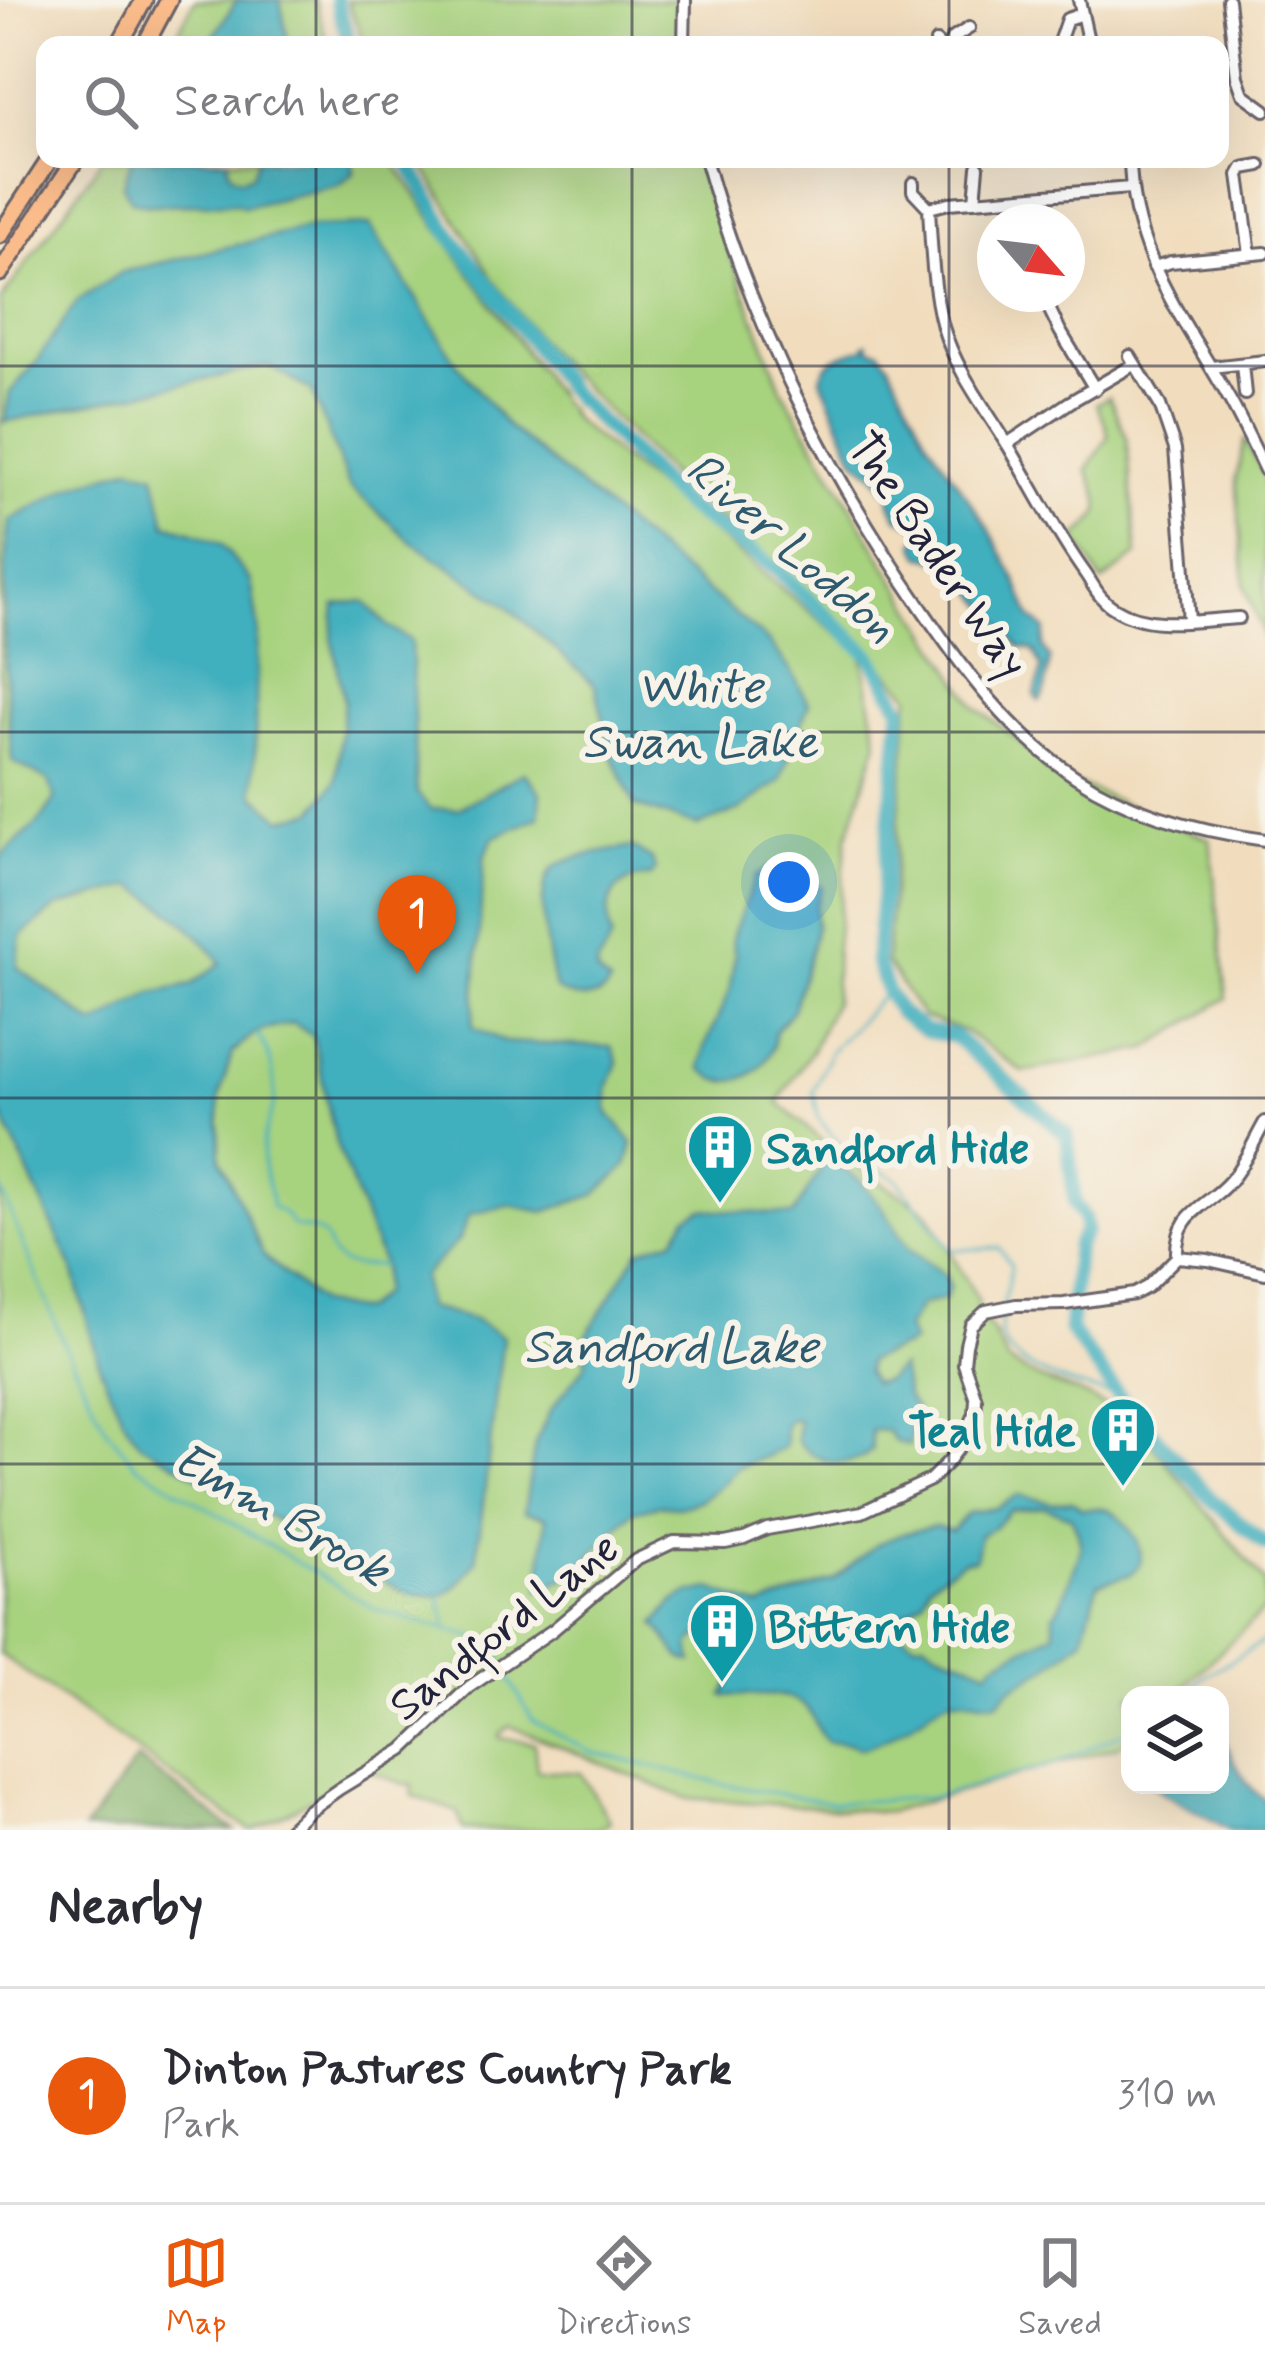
<!DOCTYPE html>
<style>
:root{--surface:#fff;--page:#f2f2f3;--text:#2b2b33;--muted:#7c7c81;--line:#e1e1e2;--accent:#ea580c}
body{margin:0;font-family:Mynerve,sans-serif;background:var(--page);color:var(--text)}
.controls{position:absolute;right:36px;bottom:36px;display:grid;overflow:hidden;border-radius:24px;box-shadow:0 12px 48px #0002}
.controls button{width:108px;height:108px;display:grid;place-items:center;padding:0;border:0;border-bottom:3px solid var(--line);background:var(--surface);color:var(--text);font:60px sans-serif}
.compass{position:absolute;left:977px;top:204px;width:108px;height:108px;border-radius:50%;background:var(--surface);box-shadow:0 12px 48px #0002;rotate:118deg}
.you{position:absolute;left:789px;top:882px;width:42px;height:42px;margin:-30px;border:9px solid #fff;border-radius:50%;background:#1a73e8;box-shadow:0 0 0 18px #1a73e833}
.badge{display:grid;place-items:center;width:78px;height:78px;border-radius:50%;background:var(--accent);color:#fff;font-size:39px;font-weight:700}
.pin{position:absolute;translate:-50% -99px;filter:drop-shadow(0 3px 6px #0008)}
.pin::after{content:'';position:absolute;top:63px;width:42px;height:36px;background:inherit;clip-path:polygon(0 0,100% 0,50% 100%)}
.list{margin:0;padding:0;list-style:none}
h2{display:flex;justify-content:space-between;align-items:center;height:156px;margin:0;padding:0 48px;font-size:51px}
h2 small{font-size:39px;font-weight:400;color:var(--muted)}
.list li{display:grid;grid-template-columns:78px 1fr auto;gap:36px;align-items:center;box-sizing:border-box;height:216px;padding:0 48px;border-top:3px solid var(--line)}
.list b{display:block;font-size:45px;white-space:nowrap}
.list p{margin:0;font-size:39px;white-space:nowrap;color:var(--muted)}
.list em{font-size:39px;font-style:normal;color:var(--muted)}
.icon{flex:none;width:66px;height:66px;fill:none;stroke:currentColor;stroke-width:2;stroke-linecap:round;stroke-linejoin:round}
.map{position:relative;flex:none;width:1265px;height:1830px;overflow:hidden}
.search{position:absolute;background:var(--surface);box-shadow:0 12px 48px #0002;left:36px;right:36px;top:36px;height:132px;display:flex;align-items:center;gap:30px;box-sizing:border-box;padding:0 42px;border-radius:24px;color:var(--muted);font-size:45px}
.sheet{height:372px;background:var(--surface)}
nav{display:flex;justify-content:space-around;align-items:center;box-sizing:border-box;height:168px;border-top:3px solid var(--line);background:var(--surface);font-size:33px;color:var(--muted)}
nav a{display:grid;justify-items:center;gap:6px}
nav .on{color:var(--accent)}
.map>svg:first-child{display:block}
.green{fill:#a7d27e;stroke:#647a5c;stroke-width:3}
.forest{fill:#85b46d;stroke:#546b54;stroke-width:3}
.water{fill:#41afbe;stroke:#32687c;stroke-width:3;fill-rule:evenodd}
.lines{fill:none;stroke-linecap:round;stroke-linejoin:round}
.stream{stroke:#41afbe;stroke-width:3}
.river{stroke:#41afbe;stroke-width:15}
.minor-casing{stroke:#6a6369;stroke-width:16}
.highway-casing{stroke:#6a6369;stroke-width:21}
.minor{stroke:#fff;stroke-width:10}
.highway{stroke:#fabc8b;stroke-width:15}
.grid{fill:none;stroke:#22223b;stroke-width:3;stroke-opacity:0.55}
.labels{text-anchor:middle;stroke-width:12;stroke-linejoin:round;paint-order:stroke}
.street-label{font-size:45px;fill:#22223b;stroke:#f7f3e8}
.culture-label{font-size:45px;font-weight:bold;fill:#0d838f;stroke:#f7f3e8;text-anchor:start}
.water-label{font-size:48px;font-style:italic;fill:#2e5a6f;stroke:#f7f3e8}
</style>
<div class="map">
<svg width="1265" height="1830" viewBox="0 0 1265 1830">
<rect width="100%" height="100%" fill="#f7f3e8"/>
<filter id="ink" filterUnits="userSpaceOnUse"><feTurbulence type="fractalNoise" baseFrequency=".00833" numOctaves="2"/><feDisplacementMap in="SourceGraphic" scale="24" xChannelSelector="R" yChannelSelector="G"/><feConvolveMatrix kernelMatrix="1 2 1 2 8 2 1 2 1" color-interpolation-filters="sRGB"/></filter>
<filter id="wash" filterUnits="userSpaceOnUse"><feTurbulence type="fractalNoise" baseFrequency=".004" numOctaves="4" result="noise"/><feDisplacementMap in="SourceGraphic" scale="48" xChannelSelector="R" yChannelSelector="G"/><feGaussianBlur stdDeviation="2.7" result="paint"/><feColorMatrix in="noise" values="0 0 0 0 0 0 0 0 0 0 0 0 0 0 0 0 0 1.4 0 .05"/><feComposite in="paint" operator="in"/></filter>
<g filter="url(#wash)">
<rect width="100%" height="100%" fill="#f1ddbe"/>
<path class="green" d="M195,0H315L328,45H171Z
M347,0H680L677,45H365Z
M102,159H392L444,237L574,420L862,654L878,742L847,838L836,946L834,1002L813,1048L778,1102L838,1155L927,1211L979,1302L976,1312L993,1332L1008,1362L1039,1379L1079,1393L1130,1418L1265,1582V1609L1174,1695H1130V1736L1119,1746L890,1812L686,1798L510,1726L500,1735V1738L534,1743L537,1770L581,1773L610,1821L597,1830H463L458,1812L413,1796L412,1784L403,1785L368,1769L254,1830H249L0,1654V301Z
M419,159H699L704,185L781,388L892,575L975,706L1067,780L1210,839L1227,998L1147,1049L1023,1072L965,1031L923,1017L886,962L910,695L829,609L687,491L547,350L495,282Z
M1109,397L1127,439L1137,555L1102,582L1076,537C1108,511 1103,505 1087,470L1108,437L1106,425L1096,404Z
M1245,440L1265,476V640L1245,586L1236,478Z"/>
<path class="forest" d="M137,1759L234,1830H84Z"/>
<path class="water" d="M237,0H280L288,40L292,45H208Z
M132,159H229L228,167L232,175L241,179L252,175L258,159H352L354,173L339,185L244,207L236,203L149,205L131,201L123,185Z
M370,225L457,364L507,426L769,642L791,671L809,703L780,781L740,810L698,826L635,806L612,756L595,685L506,605L412,542L349,486L312,391L268,366L4,422L10,392L34,365L77,301L122,272L312,227Z
M868,343L869,349L880,351L888,362L926,437L988,527L1016,580L1031,617L1045,630L1043,646L1050,659L1044,696L1039,701L1035,695L1042,668L1033,650L1019,647C998,622 955,555 921,556L915,543L920,534L919,528L897,517L891,503L890,493C881,488 882,484 876,477C870,468 860,466 854,457L821,379C824,358 847,354 864,348L865,344Z
M131,467L155,474L166,524L194,532L222,545L251,581L258,626L254,794L282,819L314,811L336,782L344,701L332,638L335,605L364,601L389,627L411,641L417,793L431,809H458L524,772L541,793L539,817L493,838L484,858L473,1027L505,1042L612,1047L618,1062L608,1088V1112L633,1143L627,1166L595,1195L544,1212L509,1205L469,1215L459,1240L423,1276L426,1307L474,1320L503,1337L476,1562C448,1596 452,1599 407,1594L139,1443L123,1418L101,1370L73,1270L0,1111V857L40,821L55,800L49,781L12,761C5,682 0,599 9,521L71,487ZM134,886C168,908 198,930 221,963L191,985L152,993L95,1025L17,967L21,936L57,907ZM293,1023L313,1036L336,1143L383,1265L382,1293L362,1311L320,1304L264,1256L220,1158L219,1098L232,1053L256,1032Z
M632,847L652,859L655,870L651,876C645,878 638,878 632,880C606,888 604,918 612,939L597,966V974L610,984C599,1005 572,999 555,989C550,963 530,883 556,866C574,855 611,851 632,847Z
M776,864L790,866L822,887L815,908L816,927L811,949L793,1010L774,1033C777,1060 746,1087 718,1080C714,1079 705,1071 701,1068L705,1047L729,992L735,955L732,940L734,931L756,876Z
M827,1159L860,1180L883,1208L908,1249L945,1275L950,1287L945,1299L921,1305L906,1328L913,1343L868,1361L866,1372L873,1383L886,1380L901,1367L906,1396L916,1409L909,1446L894,1441L887,1431L871,1430L872,1450C848,1471 818,1464 797,1441L798,1420L791,1419L785,1424V1446L768,1456L738,1467L724,1483L699,1501L679,1507L660,1505L633,1511L571,1576L540,1589L546,1517L524,1512L535,1444L551,1409L585,1366L587,1335L639,1250L674,1239L687,1217L703,1209L793,1215Z
M1019,1495L1052,1503L1072,1501L1082,1509C1093,1509 1103,1507 1111,1511C1127,1520 1151,1553 1136,1570C1128,1578 1109,1580 1098,1584L1083,1639L1046,1668L1010,1689L998,1702C982,1703 964,1695 949,1699C938,1702 932,1710 923,1716C904,1728 885,1742 861,1748L850,1744L827,1742C818,1732 815,1719 807,1709C788,1687 749,1698 723,1695L734,1674L733,1635C713,1628 703,1628 690,1645L693,1662C672,1661 670,1635 655,1624L675,1601L687,1594L711,1589L760,1607L834,1580L877,1544L901,1534L936,1526L951,1531L968,1513L996,1508ZM1045,1507L1071,1517C1088,1550 1079,1555 1067,1586C1063,1598 1062,1605 1054,1614V1633L994,1663L989,1670L936,1649L925,1641L914,1642L903,1634L897,1619L923,1600L929,1584L963,1561L975,1559L980,1535L995,1527L1010,1511Z
M1220,1731C1231,1754 1243,1786 1265,1800V1830H1230L1163,1793L1153,1785H1220Z"/>
<g class="lines">
<path class="stream" d="M887,991L831,1051L813,1091L819,1119L843,1149L897,1179L951,1250L999,1248L1011,1265C1008,1286 1001,1310 1001,1331C1002,1371 1088,1389 1119,1396
M256,1032C271,1052 280,1090 271,1114C264,1134 262,1139 263,1161C263,1178 273,1191 271,1206L286,1215L294,1227C343,1232 316,1246 341,1262C351,1268 371,1265 383,1265
M0,1187L66,1349L107,1430L136,1465L377,1610L498,1644L502,1660
M439,1598L447,1625
M504,1669L533,1721L591,1752L722,1784L833,1803L935,1797L1055,1764L1130,1729
M1182,1695L1206,1675L1265,1641"/>
<path class="river" d="M336,0L350,45
M406,159L451,236L571,393L684,505L776,569L870,655L901,708L876,961L887,991L899,1012L925,1031L954,1036L1067,1135L1075,1204L1084,1218L1086,1231L1077,1245L1070,1330L1119,1396L1211,1499L1265,1544"/>
</g>
</g>
<g filter="url(#ink)">
<g class="lines">
<g class="minor-casing">
<path id="minor" d="M1079,0L1089,45
M1228,0L1237,77L1243,94L1265,110
M936,42L939,45
M684,45L685,0
M949,45L952,39L969,28
M1058,45L1067,19L1082,14
M705,159C752,325 825,468 922,609C965,672 1012,735 1076,777C1132,814 1199,831 1265,840
M1130,159C1131,254 1183,317 1227,395C1241,419 1253,445 1265,470
M913,183V191L929,208L949,203L1130,188
M1026,198L1028,222
M975,201L978,167
M929,208C931,245 933,292 943,327C956,371 986,409 1009,447C1034,489 1056,533 1085,573C1094,586 1099,599 1114,608C1150,631 1198,620 1239,618
M1250,254L1239,175L1243,168L1260,165
M1154,267L1171,262L1265,253
M1042,294L1060,331L1095,389
M1130,356L1160,405L1175,449L1189,621
M1242,364L1245,394
M1211,367L1265,361
M1007,444L1070,402L1135,364
M1177,1257C1175,1210 1206,1209 1230,1181C1244,1165 1254,1141 1265,1122
M288,1830L308,1811L339,1789L403,1750L469,1687L553,1630L636,1560L674,1542L725,1543L744,1539L767,1529L862,1512L930,1480L948,1462L962,1443L975,1414L976,1399L964,1364L966,1345L971,1325L986,1311L1016,1305L1064,1304L1134,1294L1147,1287L1177,1257L1208,1260L1265,1273"/>
</g>
<g class="highway-casing">
<path id="highway" d="M119,45L144,0
M145,45L169,0
M0,235L50,159
M0,273L76,159"/>
</g>
<use href="#minor" class="minor"/>
<use href="#highway" class="highway"/>
</g>
</g>
<path class="grid" d="M316,0V45M632,0V45M949,0V45M316,159V1830M632,159V1830M949,159V1830M0,366H1265M0,732H1265M0,1098H1265M0,1464H1265"/>
<defs>
<g id="building-pin" transform="scale(3.45)"><path d="M0 17L-7.5 6A9.5 9.5 0 1 1 7.5 6Z" fill="#0f9aa8" stroke="#f7f3e8"/><path d="M-4-6H4V6H1V3H-1V6H-4ZM-2.5-4.3h1.7v1.8h-1.7ZM.8-4.3h1.7v1.8H.8ZM-2.5-1h1.7V.8h-1.7ZM.8-1h1.7V.8H.8Z" fill="#fff"/></g>
</defs>
<g fill-rule="evenodd">
<use href="#building-pin" x="720" y="1147"/>
<use href="#building-pin" x="1123" y="1430"/>
<use href="#building-pin" x="722" y="1626"/>
</g>
<g class="labels">
<g class="street-label">
<text transform="translate(939 554) rotate(56)" y="16">The Bader Way</text>
<text transform="translate(503 1625) rotate(-38)" y="16">Sandford Lane</text>
</g>
<g class="culture-label">
<text x="766" y="1163">Sandford Hide</text>
<text x="1076" y="1446" text-anchor="end">Teal Hide</text>
<text x="768" y="1642">Bittern Hide</text>
</g>
<g class="water-label">
<text transform="translate(793 546) rotate(41)" y="17">River Loddon</text>
<text x="700" y="702">White<tspan x="700" dy="55">Swan Lake</tspan></text>
<text x="671" y="1362">Sandford Lake</text>
<text transform="translate(282 1513) rotate(30)" y="17">Emm Brook</text>
</g>
</g>
</svg>
<div class="controls">
<button><svg class="icon" aria-label="layers" viewBox="0 0 24 24"><path d="M12 4l9 5-9 5-9-5zM3 14l9 5 9-5"/></svg></button>
</div>
<svg class="compass" viewBox="-18 -18 36 36"><path d="M0-13l5 13h-10z" fill="#e53935"/><path d="M0 13l5-13h-10z" fill="#7c7c81"/></svg>
<div class="you"></div>
<div class="pin badge" style="left:417px;top:974px">1</div>
<div class="search"><svg class="icon" aria-label="search" viewBox="0 0 24 24"><circle cx="10" cy="10" r="6"/><path d="M15 15l6 6"/></svg>Search here</div>
</div>
<section class="sheet">
<h2>Nearby<small></small></h2>
<ul class="list">
<li><span class="badge">1</span><div><b>Dinton Pastures Country Park</b><p>Park</p></div><em>310 m</em></li>
</ul>
</section>
<nav>
<a class="on"><svg class="icon" aria-label="map" viewBox="0 0 24 24"><path d="M3 6l6-2 6 2 6-2v14l-6 2-6-2-6 2zM9 4v14M15 6v14"/></svg>Map</a>
<a><svg class="icon" aria-label="directions" viewBox="0 0 24 24"><path d="M12 3l9 9-9 9-9-9zM9 14v-3h6M13 9l2 2-2 2"/></svg>Directions</a>
<a><svg class="icon" aria-label="saved" viewBox="0 0 24 24"><path d="M7 4h10v16l-5-4-5 4z"/></svg>Saved</a>
</nav>
